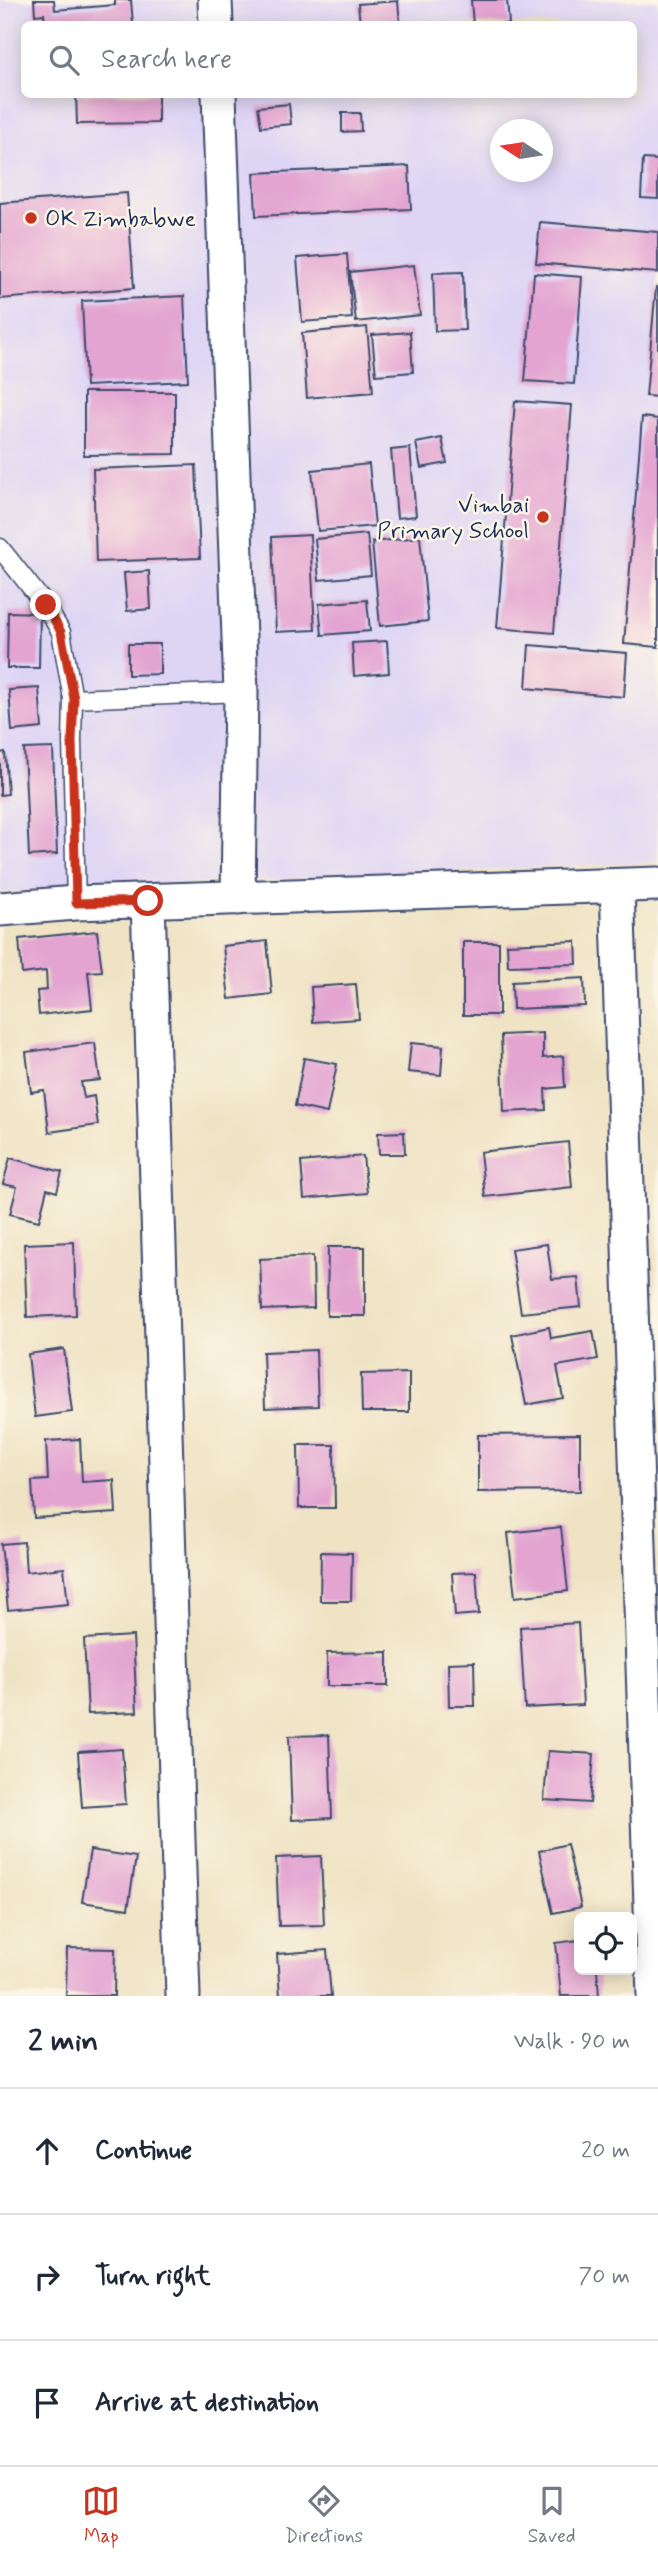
<!DOCTYPE html>
<meta charset="utf-8">
<style>
:root{--surface:#fff;--page:#f6f6f7;--text:#1f2937;--muted:#747a83;--line:#e0e1e3;--accent:#c8321e}
body{margin:0;font-family:Mynerve,sans-serif;background:var(--page);color:var(--text)}
.controls{position:absolute;right:21px;bottom:21px;display:grid;overflow:hidden;border-radius:10px;box-shadow:0 4px 18px #0003}
.controls button{width:63px;height:63px;display:grid;place-items:center;padding:0;border:0;border-bottom:2px solid var(--line);background:var(--surface);color:var(--text);font:35px sans-serif}
.compass{position:absolute;left:490px;top:119px;width:63px;height:63px;border-radius:50%;background:var(--surface);box-shadow:0 4px 18px #0003;rotate:282deg}
.stop{position:absolute;width:21px;height:21px;margin:-16px;border:5px solid #c8321e;border-radius:50%;background:#fff}
.stop.end{background:#c8321e;border-color:#fff;box-shadow:0 2px 7px #0008}
.list{margin:0;padding:0;list-style:none}
h2{display:flex;justify-content:space-between;align-items:center;height:91px;margin:0;padding:0 28px;font-size:30px}
h2 small{font-size:23px;font-weight:400;color:var(--muted)}
.list li{display:grid;grid-template-columns:46px 1fr auto;gap:21px;align-items:center;box-sizing:border-box;height:126px;padding:0 28px;border-top:2px solid var(--line)}
.list b{display:block;font-size:26px;white-space:nowrap}
.list em{font-size:23px;font-style:normal;color:var(--muted)}
.icon{flex:none;width:38px;height:38px;fill:none;stroke:currentColor;stroke-width:2;stroke-linecap:round;stroke-linejoin:round}
.map{position:relative;flex:none;width:658px;height:1996px;overflow:hidden}
.search{position:absolute;background:var(--surface);box-shadow:0 4px 18px #0003;left:21px;right:21px;top:21px;height:77px;display:flex;align-items:center;gap:18px;box-sizing:border-box;padding:0 24px;border-radius:10px;color:var(--muted);font-size:26px}
.sheet{height:469px;background:var(--surface)}
nav{display:flex;justify-content:space-around;align-items:center;box-sizing:border-box;height:98px;border-top:2px solid var(--line);background:var(--surface);font-size:19px;color:var(--muted)}
nav a{display:grid;justify-items:center;gap:4px}
nav .on{color:var(--accent)}
.map>svg:first-child{display:block}
.built{fill:#ded5f5;fill-rule:evenodd}
.building{fill:#e3a4d2}
.lines{fill:none;stroke-linecap:round;stroke-linejoin:round}
.lane-casing{stroke:#3b4a6d;stroke-width:21}
.street-casing{stroke:#3b4a6d;stroke-width:37}
.lane{stroke:#fff;stroke-width:18}
.street{stroke:#fff;stroke-width:33}
.route{stroke:#c8321e;stroke-width:9}
.poi-dot{fill:#c8321e;stroke:#fcf5e5;stroke-width:2.5}
.labels{text-anchor:middle;stroke-width:5;stroke-linejoin:round;paint-order:stroke}
.poi-label{font-size:23px;fill:#1b2f5e;stroke:#fcf5e5;text-anchor:start}
</style>
<div class="map">
<svg width="658" height="1996" viewBox="0 0 658 1996">
<rect width="100%" height="100%" fill="#fcf5e5"/>
<filter id="ink" filterUnits="userSpaceOnUse"><feTurbulence type="fractalNoise" baseFrequency=".0143" numOctaves="2"/><feDisplacementMap in="SourceGraphic" scale="14" xChannelSelector="R" yChannelSelector="G"/><feConvolveMatrix kernelMatrix="1 2 1 2 8 2 1 2 1" color-interpolation-filters="sRGB"/></filter>
<filter id="wash" filterUnits="userSpaceOnUse"><feTurbulence type="fractalNoise" baseFrequency=".00686" numOctaves="4" result="noise"/><feDisplacementMap in="SourceGraphic" scale="28" xChannelSelector="R" yChannelSelector="G"/><feGaussianBlur stdDeviation="1.57" result="paint"/><feColorMatrix in="noise" values="0 0 0 0 0 0 0 0 0 0 0 0 0 0 0 0 0 1.4 0 .05"/><feComposite in="paint" operator="in"/></filter>
<g filter="url(#wash)">
<rect width="100%" height="100%" fill="#efe3c4"/>
<path class="built" d="M0,0H658V862L0,893ZM24,24H634V94H24ZM500,130H542V172H500Z"/>
<g id="blocks">
<path class="building" d="M34,0H54L55,10L115,5V0H131L133,24H45L44,14L35,15Z
M471,0H507L509,24H473Z
M398,1L400,24H360L358,4Z
M76,94H158V123L77,124Z
M289,104L291,124L261,127L258,107Z
M342,113H360L361,131L342,132Z
M643,159L658,160V199L641,198Z
M409,166L411,209L256,216L254,173Z
M127,193L134,288L0,299V203Z
M540,222L658,232V273L536,263Z
M347,254L352,318L302,322L297,258Z
M414,265L420,315L356,322L350,272Z
M463,272L465,330L435,331L433,273Z
M534,273L582,277L574,384L525,381Z
M656,287L658,288V397L646,396Z
M184,296L188,381L86,386L82,301Z
M367,327L373,392L307,398L302,333Z
M410,332L413,372L376,375L372,335Z
M84,392H175V454L84,455Z
M515,401L572,405L554,633L497,628Z
M642,417L658,419V647L624,644Z
M442,438L447,463L421,468L416,443Z
M410,448L416,516L397,518L391,450Z
M369,464L375,526L318,531L312,470Z
M196,465L200,558L96,562L93,469Z
M367,534L371,575L319,580L315,539Z
M310,535L315,630L276,632L272,537Z
M420,537L428,621L380,626L372,542Z
M149,571L151,609L127,611L124,573Z
M367,600L370,631L322,635L319,604Z
M8,612L40,613L39,668H7Z
M387,641L389,673L354,676L352,643Z
M128,644H160V674L128,675Z
M529,645L627,653L624,697L526,688Z
M39,688L42,728L12,731L9,690Z
M53,748L57,854L29,856L24,749Z
M5,752L8,794L0,795V753Z
M97,931L102,971L88,972L92,1009L39,1015L37,991L47,990L46,971L22,974L19,939Z
M267,941L272,994L229,999L223,946Z
M576,941L577,964L508,966L507,944Z
M463,942H499V1015H463Z
M584,978L585,1006L513,1009L512,982Z
M356,984L359,1019L313,1022L311,987Z
M543,1033V1058L563,1056L565,1087L545,1089L546,1110L504,1112L501,1035Z
M95,1043L100,1080L81,1082L84,1098L94,1096L98,1125L49,1132L44,1090L31,1092L26,1052Z
M411,1043L443,1046L441,1075L408,1072Z
M304,1058L337,1064L327,1113L295,1106Z
M404,1132L405,1154H379L378,1133Z
M568,1142L572,1187L485,1197L480,1152Z
M363,1156L367,1193L304,1199L301,1162Z
M10,1158L62,1172L57,1192L47,1189L39,1221L10,1214L17,1187L3,1184Z
M74,1242L76,1315L27,1317L24,1244Z
M547,1244L552,1279L578,1277L581,1307L521,1313L511,1249Z
M328,1247H365V1316H327Z
M313,1256L314,1308L262,1310L260,1259Z
M549,1327L551,1338L593,1331L598,1359L557,1366L563,1398L526,1405L512,1335Z
M64,1349L72,1412L35,1417L28,1354Z
M316,1350L318,1406L265,1408L263,1352Z
M409,1373V1412H362L361,1374Z
M580,1434V1491L478,1492V1435Z
M80,1439L82,1482L114,1480L116,1513L34,1518L32,1481L48,1480L46,1441Z
M298,1445H334L335,1508H299Z
M561,1527L568,1591L515,1597L508,1533Z
M24,1542L26,1572L64,1568L68,1604L8,1610L1,1544Z
M321,1552L352,1553L351,1601H320Z
M476,1572L479,1614L455,1616L452,1573Z
M578,1623L583,1705L525,1708L520,1627Z
M133,1636L137,1712L88,1714L84,1639Z
M388,1652V1686H327V1653Z
M474,1662L475,1706H449L448,1663Z
M329,1735L332,1818L292,1820L289,1736Z
M122,1749L126,1804L82,1807L78,1752Z
M548,1751L594,1754L590,1803L544,1800Z
M567,1844L581,1907L553,1913L539,1851Z
M90,1850L136,1857L128,1909L82,1902Z
M321,1856L324,1925L279,1926L276,1858Z
M579,1940V1970H597L599,1996H561L556,1943Z
M67,1948L115,1949L114,1996H66Z
M327,1950L331,1996H280L277,1954Z"/>
</g>
</g>
<g filter="url(#ink)">
<use href="#blocks" fill-opacity="0" stroke="#3b4a6d" stroke-width="2"/>
<g class="lines">
<g class="lane-casing">
<path id="lane" d="M0,548L45,605L61,632L73,699
M76,903L72,740L73,699L241,692"/>
</g>
<g class="street-casing">
<path id="street" d="M215,0L216,24
M219,94L241,692L238,898
M617,886L654,1996
M148,901L183,1996
M0,909L76,903L658,884"/>
</g>
<use href="#lane" class="lane"/>
<use href="#street" class="street"/>
</g>
</g>
<g class="lines" filter="url(#ink)">
<path class="route" d="M46,605L61,632L74,699L72,740L76,903L148,901"/>
</g>
<g class="poi-dot">
<circle cx="31" cy="218" r="7"/>
<circle cx="543" cy="517" r="7"/>
</g>
<g class="labels">
<g class="poi-label">
<text x="45" y="226">OK Zimbabwe</text>
<text x="529" y="512" text-anchor="end">Vimbai<tspan x="529" dy="26">Primary School</tspan></text>
</g>
</g>
</svg>
<div class="controls">
<button><svg class="icon" aria-label="locate" viewBox="0 0 24 24"><circle cx="12" cy="12" r="6"/><path d="M12 2v4M12 18v4M2 12h4M18 12h4"/></svg></button>
</div>
<svg class="compass" viewBox="-18 -18 36 36"><path d="M0-13l5 13h-10z" fill="#e53935"/><path d="M0 13l5-13h-10z" fill="#747a83"/></svg>
<div class="stop" style="left:148px;top:901px"></div>
<div class="stop end" style="left:46px;top:605px"></div>
<div class="search"><svg class="icon" aria-label="search" viewBox="0 0 24 24"><circle cx="10" cy="10" r="6"/><path d="M15 15l6 6"/></svg>Search here</div>
</div>
<section class="sheet">
<h2>2 min<small>Walk · 90 m</small></h2>
<ul class="list">
<li><svg class="icon" aria-label="ahead" viewBox="0 0 24 24"><path d="M12 20V5M6 11l6-6 6 6"/></svg><div><b>Continue</b></div><em>20 m</em></li>
<li><svg class="icon" aria-label="right" viewBox="0 0 24 24"><path d="M7 20v-9h11M14 6l5 5-5 5"/></svg><div><b>Turn right</b></div><em>70 m</em></li>
<li><svg class="icon" aria-label="arrive" viewBox="0 0 24 24"><path d="M6 21V4h12l-3 4 3 4H6"/></svg><div><b>Arrive at destination</b></div></li>
</ul>
</section>
<nav>
<a class="on"><svg class="icon" aria-label="map" viewBox="0 0 24 24"><path d="M3 6l6-2 6 2 6-2v14l-6 2-6-2-6 2zM9 4v14M15 6v14"/></svg>Map</a>
<a><svg class="icon" aria-label="directions" viewBox="0 0 24 24"><path d="M12 3l9 9-9 9-9-9zM9 14v-3h6M13 9l2 2-2 2"/></svg>Directions</a>
<a><svg class="icon" aria-label="saved" viewBox="0 0 24 24"><path d="M7 4h10v16l-5-4-5 4z"/></svg>Saved</a>
</nav>
